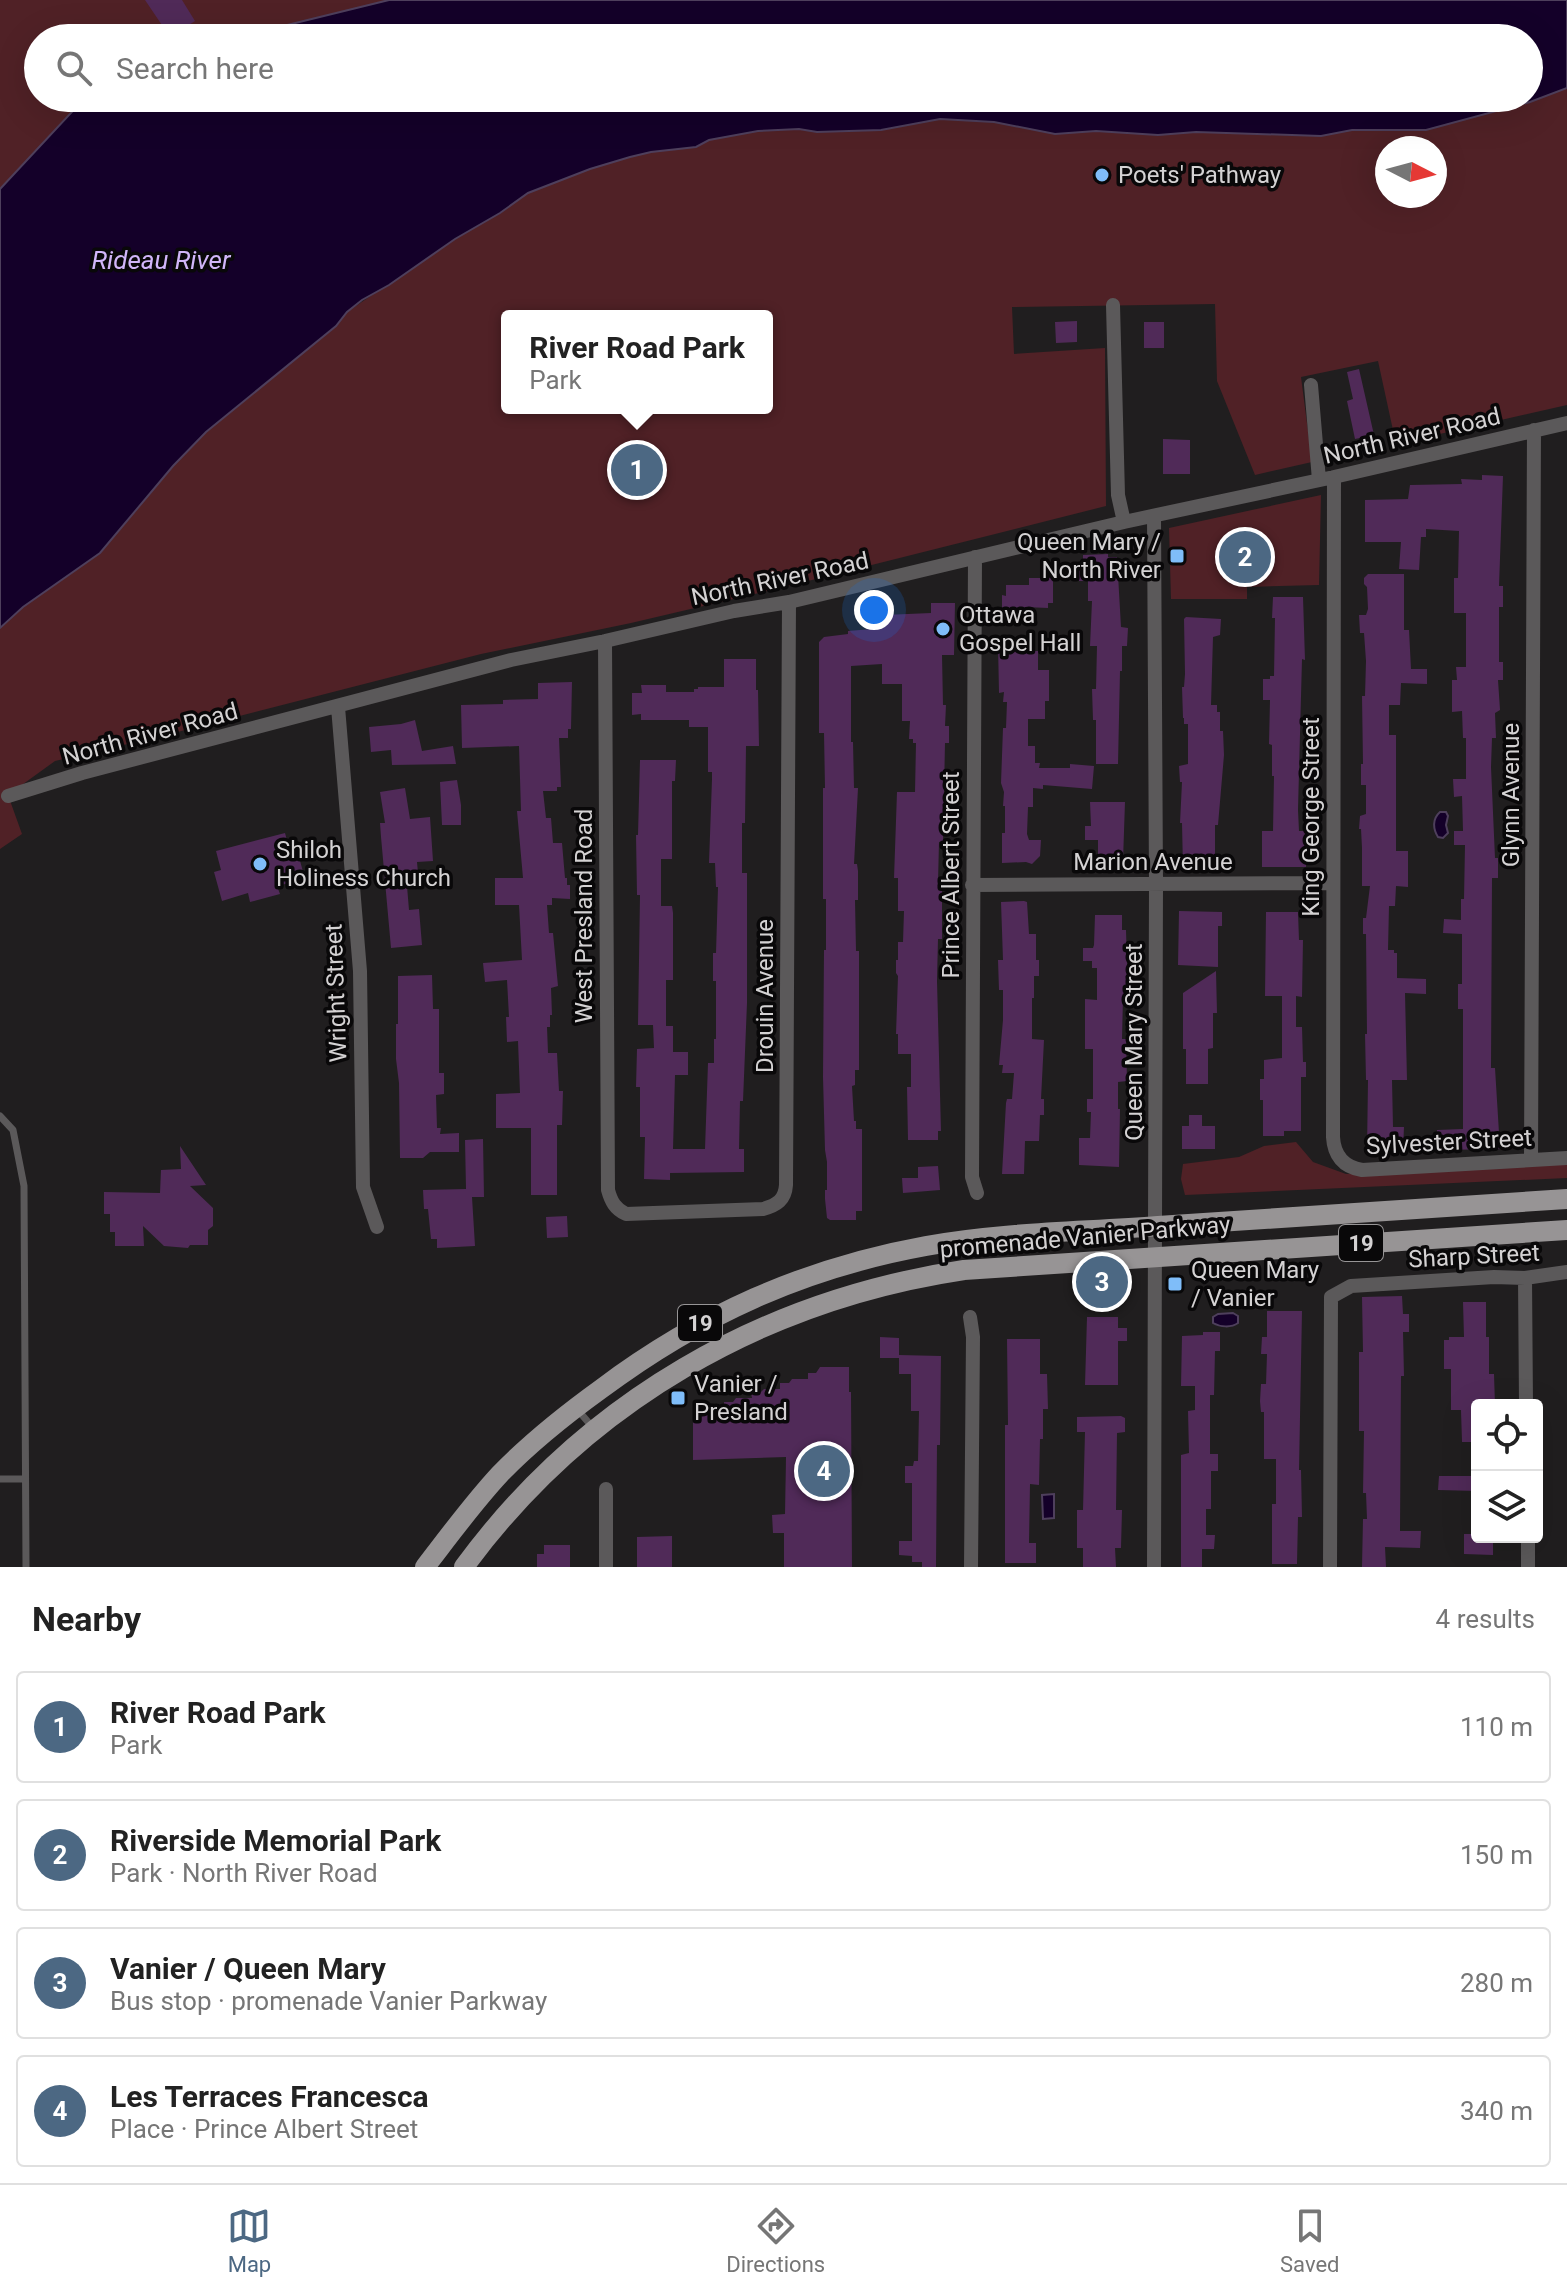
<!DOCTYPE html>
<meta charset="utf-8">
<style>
:root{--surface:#fff;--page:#f2f2f2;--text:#222;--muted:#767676;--line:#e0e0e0;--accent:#4c6883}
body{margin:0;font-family:Roboto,sans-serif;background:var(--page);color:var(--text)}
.controls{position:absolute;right:24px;bottom:24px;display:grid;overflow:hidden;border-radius:8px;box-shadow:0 8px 32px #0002}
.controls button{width:72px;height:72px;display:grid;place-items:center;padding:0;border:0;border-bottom:2px solid var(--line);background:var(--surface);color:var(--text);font:40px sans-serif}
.compass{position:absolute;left:1375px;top:136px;width:72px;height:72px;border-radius:50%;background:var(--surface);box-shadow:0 8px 32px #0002;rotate:96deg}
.you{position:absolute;left:874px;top:610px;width:28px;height:28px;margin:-20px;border:6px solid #fff;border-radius:50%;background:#1a73e8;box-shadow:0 0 0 12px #1a73e833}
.badge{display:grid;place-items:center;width:52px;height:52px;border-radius:50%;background:var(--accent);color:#fff;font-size:26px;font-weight:700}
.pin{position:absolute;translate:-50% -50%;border:4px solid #fff;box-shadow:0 2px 8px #0006}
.popup{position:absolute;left:501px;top:310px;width:272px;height:104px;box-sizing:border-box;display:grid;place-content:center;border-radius:8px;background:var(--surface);filter:drop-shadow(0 2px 6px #0005);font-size:26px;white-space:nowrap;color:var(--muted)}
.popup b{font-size:30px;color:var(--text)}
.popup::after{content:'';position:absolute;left:50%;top:100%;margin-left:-16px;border:16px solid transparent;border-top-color:var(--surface)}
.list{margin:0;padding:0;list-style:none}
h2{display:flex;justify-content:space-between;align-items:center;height:104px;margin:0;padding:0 32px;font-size:34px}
h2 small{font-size:26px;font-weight:400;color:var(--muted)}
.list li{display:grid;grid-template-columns:52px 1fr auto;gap:24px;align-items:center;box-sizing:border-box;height:112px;margin:0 16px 16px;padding:0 16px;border:2px solid var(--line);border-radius:8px}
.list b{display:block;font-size:30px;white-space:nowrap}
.list p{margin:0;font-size:26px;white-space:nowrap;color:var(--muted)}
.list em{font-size:26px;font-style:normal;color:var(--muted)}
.icon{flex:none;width:44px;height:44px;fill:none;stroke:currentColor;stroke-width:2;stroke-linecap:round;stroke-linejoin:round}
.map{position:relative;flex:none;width:1567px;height:1567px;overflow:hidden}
.search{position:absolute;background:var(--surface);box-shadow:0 8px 32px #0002;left:24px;right:24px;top:24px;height:88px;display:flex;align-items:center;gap:20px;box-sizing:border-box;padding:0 28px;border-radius:44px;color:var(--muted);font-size:30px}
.sheet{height:616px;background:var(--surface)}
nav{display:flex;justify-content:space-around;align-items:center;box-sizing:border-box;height:112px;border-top:2px solid var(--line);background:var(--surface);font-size:22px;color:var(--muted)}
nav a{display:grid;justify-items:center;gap:4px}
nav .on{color:var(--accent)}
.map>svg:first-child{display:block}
.green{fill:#502126;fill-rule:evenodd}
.water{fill:#140029;stroke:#4e3f5c;stroke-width:2}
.building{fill:#502a58}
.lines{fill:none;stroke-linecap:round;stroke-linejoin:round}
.service{stroke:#5b595a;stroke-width:7}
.minor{stroke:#5b595a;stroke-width:14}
.primary{stroke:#979495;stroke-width:20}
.poi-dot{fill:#7fbdf9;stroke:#090809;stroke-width:3}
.labels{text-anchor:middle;stroke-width:7;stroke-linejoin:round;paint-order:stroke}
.shield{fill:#090809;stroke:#979596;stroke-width:2}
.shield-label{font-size:22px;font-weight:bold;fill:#d4d2d3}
.poi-label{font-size:24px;fill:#d4d2d3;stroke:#090809;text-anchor:start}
.street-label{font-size:24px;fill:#d4d2d3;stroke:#090809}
.water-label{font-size:26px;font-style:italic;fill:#d1b6f9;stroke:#090809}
</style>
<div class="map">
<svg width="1567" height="1567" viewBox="0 0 1567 1567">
<rect width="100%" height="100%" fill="#201e1f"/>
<path class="green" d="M0,0H389L275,28L247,38H38V98H90L82,101L0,189Z
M1567,88V405L1396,444L1378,361L1301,377L1312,462L1255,475L1217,381L1215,304L1012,307L1014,354L1105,348L1106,506L784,587L631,623L481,654L162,736L55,761L8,795L22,834L0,849V628L23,607L100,553L173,466L206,432L336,326L347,312L455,239L500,213L528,193L590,169L630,157L651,152L696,147L709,140L758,131L799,129L817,132L881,130L940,119L994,122L1055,134L1096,131L1158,135L1196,132L1321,136L1352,130H1426L1530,102ZM1387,148H1435V196H1387ZM507,316H767V408H507Z
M1321,495L1319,585L1247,587V599H1171L1169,528Z
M1296,1142L1313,1162L1346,1174L1567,1163V1178L1185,1195L1181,1179L1183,1164L1239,1157L1264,1146Z"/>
<path class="water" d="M389,0H1567V88L1530,102L1426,130H1352L1321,136L1196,132L1158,135L1096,131L1055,134L994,122L940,119L881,130L817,132L799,129L758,131L709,140L696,147L651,152L630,157L590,169L528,193L500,213L455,239L389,285L362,300L347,312L336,326L206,432L173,466L100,553L23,607L0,628V189L82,101L90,98H1529V38H247L275,28Z
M1440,812H1446L1448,816L1446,825L1448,833L1443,838L1438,837C1433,829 1432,819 1440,812Z
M1233,1313L1238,1316V1323C1231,1328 1220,1327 1213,1323V1317L1218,1314Z
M1054,1494V1518L1043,1519L1042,1495Z"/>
<path class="building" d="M145,0H182L195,21L170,37Z
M1077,321V342L1056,343L1055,322Z
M1144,322H1164V348H1144Z
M1359,369L1374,435L1355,439L1347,401L1353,399L1347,372Z
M1163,439L1190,440V474H1163Z
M1482,475L1503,476L1499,586H1503V607H1499V662H1503V680H1498L1500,710L1495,713L1496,738H1492L1491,767L1495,858H1498V878H1492L1491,1068H1495L1500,1149L1437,1150V1130L1463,1129V1009H1458V984H1462V934L1443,933L1444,919L1461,920V899H1464L1465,845H1454V831H1463L1462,796L1454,797L1453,779H1466V738H1463L1462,711L1452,712V680H1457L1456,667H1466V613H1454V578H1458L1459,531L1426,529V537H1421L1419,570L1399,569L1401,542H1365V500L1408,499L1410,485L1462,484L1461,479L1482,480Z
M1108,554V557H1117L1121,627L1128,628L1127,646H1122V671H1120L1118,764H1096V720H1093L1092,689H1096L1097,646H1090L1092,601H1088V581H1079V571L1083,567V555Z
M1368,574H1404V630H1409L1411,669H1427V684L1401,683L1400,705H1389V735H1396V851H1408V887L1396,886L1395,906H1389L1388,950H1394V953H1397V978L1426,979V994L1405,993L1407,1080H1392L1393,1127H1404L1403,1150H1367L1368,1080H1366L1365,1034H1367L1366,934H1363V918H1366L1370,886H1362V848L1361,829H1359L1360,816L1366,814V785H1361V764H1363L1362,696H1365L1366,661L1364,633H1360L1359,615H1366L1368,609L1367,587L1364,584V578Z
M1029,578H1053V603H1048V608L1025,607V616H1002V595L1006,596V585H1029Z
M1273,597H1303L1305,660L1302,659L1298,810L1299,831H1306V867H1262V831H1273L1274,776H1272V745L1269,744L1270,700H1263V679H1270V676H1274L1275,618H1272Z
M931,603H955L954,655H942L943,705H946L945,726H949V743H945L943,841L939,842L938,883H942V939H938L937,981L941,1131H938V1140H908L907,1087H911V1054H898V1034H896L898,976L896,973V960H898V942H903L904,911H898V878H894L897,792H915L916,743H913V739H909L910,721H902V684H882V664L851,666V742H853L854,788H858L854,864H857L858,871V900H855L856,951H859V1070H855V1085L852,1086L854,1121H856V1129H862V1211H856V1220H830L827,1218L825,1199V1190H827V1162L825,1150L823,1077L824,950H826V899H823V788H825L824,733H819V642L824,637L848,634V631L884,628V615L931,613Z
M1186,617L1221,619L1220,635L1213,637L1211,705H1217V712H1220V731H1223L1224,755L1218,825H1215V867H1211L1212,869H1183L1182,823H1180L1182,782H1180L1179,766L1188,764V724H1184V718H1183L1182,687H1184L1185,674L1184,619Z
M1026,643V651H1038V670H1049V701H1045V719H1028V746H1035V763H1040L1039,768H1070V764L1094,766L1092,789L1043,785V789L1033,788V807H1028L1027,834L1029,840H1041L1040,856L1032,864L1026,862L1002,863V833H1005V806H1003L1004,792L1001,783L1003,728H1006L1007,702H1003L1004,692L999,693L998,644Z
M724,659H756V690H758L759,746H746L745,823H742V873H747V1003L743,1101H740L739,1149H744V1172L670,1173V1180L644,1179L645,1137H640V1087H636L637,1049L654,1048L653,1025H638L640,895H637L636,835H638L640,760H676L675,781H672V859H661V906H672L673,913V980H666V1026H673V1052H688V1075H675L673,1149H705L708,1063H714V1039H716V981H713V953H716L718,887H716L715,863H709L712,779V772H708V727H689V720H641V714L632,715V693H642L641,685H666V692H694V689H698V687H724Z
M572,682L571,729H568V738H559L561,787H557V791H543L546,818H551L553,843H562L565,878H567V885H570V899L552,898V905H547L549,933H553L558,986L551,988L552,1015H550V1027H547L548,1053H557L559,1091H563L562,1125H557V1195H531V1128H496V1094L520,1093L518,1041L507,1042L506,1017H509L507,980L485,982L483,963L522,960L519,905H495V878H523L517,811H521L519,746L462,748L461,705L503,704V700L538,699V683Z
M415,720L422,751L453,746L456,764L392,765L391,750L371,752L369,727L401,724Z
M457,780L461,805V825H442L440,782Z
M405,788L410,819L430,817L433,861L417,862L418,873L406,874L409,910L419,909L422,945L391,948L381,837L380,823H385L380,792Z
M1090,802H1125L1123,861H1098V840H1085V826H1091Z
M285,833L292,859L299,857L305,879L277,886L280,894L250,902L248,893L222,901L214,872L221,870L216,851Z
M1024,901L1027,902L1029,934H1036V960H1039V976H1034V998H1032V1039L1044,1040L1041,1099H1044V1115H1040L1039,1141H1025L1024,1174H1002L1006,1103L1007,1099H1012L1014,1073H1002L1003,1065H999L1003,1020V990H999L998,960H1003L1001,902Z
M1179,911L1222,912V926H1218V967L1178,965Z
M1266,912H1298L1299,940H1303L1302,997L1296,996V1027H1302L1303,1062H1306V1077H1301V1131H1284V1136H1263V1100H1260V1079H1264V1060L1282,1058V996H1265Z
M1095,915H1122V930H1126L1128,997H1123L1122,1039H1126L1127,1081L1118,1082V1109H1120L1119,1167L1079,1165V1138H1090L1091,1112H1087V1099H1093V1049H1085V999L1097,1000V968H1092V961H1083V948H1093L1094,945Z
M1216,971L1217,1013H1213V1048L1208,1049V1084H1186V1049H1183V993Z
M432,975L433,1009H439V1073H444V1094L436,1095L437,1128H441L440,1134L459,1133V1152H430L423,1158H400L399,1083L396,1059V1024H398V976Z
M1189,1115H1202V1126H1215V1149H1182V1126H1189Z
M483,1139L484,1197H472L475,1246L437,1248V1239H431L428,1209H424L423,1190L466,1189L465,1140Z
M180,1146L206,1185L190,1186L213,1208V1226L208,1230V1245H190L188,1248L164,1246L143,1226L144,1246H115V1232H110V1214H104V1192L160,1193L161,1170L181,1169Z
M938,1166L940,1190L903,1193L902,1178H918V1167Z
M567,1216L568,1237L547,1238L546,1217Z
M1402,1296L1403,1314H1409V1332H1403L1404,1376H1401L1400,1531H1421L1420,1548L1385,1547L1386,1567H1362L1363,1519H1367L1366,1493H1363L1364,1431H1359V1352H1363L1362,1297Z
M1463,1302H1486V1337H1489V1374H1494L1495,1405H1477V1442H1462L1461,1410H1451V1369H1444V1340H1449V1337H1464Z
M1267,1311H1302L1299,1470H1301L1302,1517H1298L1297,1564H1272V1504H1276V1459H1264V1412H1261L1260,1401L1261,1384H1266L1267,1354H1261L1262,1337H1267Z
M1087,1317H1118V1328H1127V1341H1118V1385H1085Z
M1203,1332H1220V1351H1215L1214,1395H1210V1454H1218V1471H1211V1509H1206V1535H1215L1214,1549H1202V1567H1181V1455L1189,1453L1188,1411L1195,1410V1386H1181L1182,1336L1203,1335Z
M880,1337L899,1338V1358H880Z
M1007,1339H1040V1374H1047L1048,1409H1043V1439H1040L1039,1485L1030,1484L1029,1543H1036V1563H1005V1425H1008Z
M899,1355L941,1356L940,1445H937L936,1567H922V1562H912V1556L899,1555V1541H912V1483H905V1466H913L914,1461H918L919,1411H911V1374H899Z
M820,1367H849V1392H851L852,1567H784V1533H773L772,1515L785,1514L786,1457L693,1460V1412H704L707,1408H724V1402H733L736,1398H752L751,1393H760L764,1389H780V1383H789L792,1379H808V1373H816Z
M1121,1416L1125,1418V1432L1117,1433L1116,1510H1122L1121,1548H1115L1116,1567H1083V1548H1077V1510H1083L1085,1432H1077V1417Z
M1439,1476H1477V1491L1438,1490Z
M1464,1534H1477V1537H1493V1555L1464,1554Z
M672,1536V1567H637V1537Z
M544,1545H570V1567H537V1554H544Z"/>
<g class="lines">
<path class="service" d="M0,1116L13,1130L24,1186L26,1567
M577,1409L594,1429
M0,1479H24"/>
<path class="minor" d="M1113,305L1118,495L1124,522
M1311,385L1319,480
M1334,477L1333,1137C1334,1155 1343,1167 1362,1170L1567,1158
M1154,516L1156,884L1154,1567
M975,557L972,1177L977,1193
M605,641L608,1190C611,1201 615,1209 626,1214L763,1209C777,1205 785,1200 786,1185L789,602
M338,707L360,971L363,1187L377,1227
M8,796L82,773L511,660L605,641L734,611L789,602L1124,522L1334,477L1567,423
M972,885L1333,883
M1531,1160L1534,430
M1525,1278L1526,1405
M970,1317L973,1337L971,1567
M606,1489V1567
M1528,1537V1567
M1330,1567L1331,1297L1351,1286L1494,1277L1525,1278L1567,1272"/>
<path class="primary" d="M425,1567C449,1536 473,1503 500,1474C531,1442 565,1415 601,1389C700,1315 804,1268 926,1246C1003,1232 1081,1232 1158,1226C1295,1216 1431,1207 1567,1199
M464,1567C585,1402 763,1300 964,1270L1567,1230"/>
</g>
<g class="poi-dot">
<circle cx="1102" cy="175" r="8"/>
<rect x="1169" y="548" width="16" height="16" rx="4"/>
<circle cx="943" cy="629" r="8"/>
<circle cx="260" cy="864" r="8"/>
<rect x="1167" y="1276" width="16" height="16" rx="4"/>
<rect x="670" y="1390" width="16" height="16" rx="4"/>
</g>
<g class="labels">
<g class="shield">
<rect x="1339" y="1225" width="44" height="36" rx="6"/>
<rect x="678" y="1305" width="44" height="36" rx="6"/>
</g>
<g class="shield-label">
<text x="1361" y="1251">19</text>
<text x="700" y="1331">19</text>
</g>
<g class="poi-label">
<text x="1118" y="183">Poets' Pathway</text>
<text x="1161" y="550" text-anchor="end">Queen Mary /<tspan x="1161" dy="28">North River</tspan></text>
<text x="959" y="623">Ottawa<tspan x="959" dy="28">Gospel Hall</tspan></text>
<text x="276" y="858">Shiloh<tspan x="276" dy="28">Holiness Church</tspan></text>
<text x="1191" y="1278">Queen Mary<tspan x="1191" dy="28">/ Vanier</tspan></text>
<text x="694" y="1392">Vanier /<tspan x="694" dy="28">Presland</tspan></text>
</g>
<g class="street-label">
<text transform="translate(1412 436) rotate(-13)" y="8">North River Road</text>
<text transform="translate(780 579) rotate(-12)" y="8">North River Road</text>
<text transform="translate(150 734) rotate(-15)" y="8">North River Road</text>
<text transform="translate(1511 795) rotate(-90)" y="8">Glynn Avenue</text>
<text transform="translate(1311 817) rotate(-90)" y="8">King George Street</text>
<text x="1153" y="870">Marion Avenue</text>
<text transform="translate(951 875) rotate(-90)" y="8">Prince Albert Street</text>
<text transform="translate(584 916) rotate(-90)" y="8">West Presland Road</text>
<text transform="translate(336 993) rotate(-92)" y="8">Wright Street</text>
<text transform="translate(765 996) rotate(-90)" y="8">Drouin Avenue</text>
<text transform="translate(1134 1042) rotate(-90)" y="8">Queen Mary Street</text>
<text transform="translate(1449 1142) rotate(-3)" y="8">Sylvester Street</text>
<text transform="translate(1085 1237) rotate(-5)" y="8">promenade Vanier Parkway</text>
<text transform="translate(1474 1256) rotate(-3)" y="8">Sharp Street</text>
</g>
<g class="water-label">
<text x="161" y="269">Rideau River</text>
</g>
</g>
</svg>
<div class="controls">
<button><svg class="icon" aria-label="locate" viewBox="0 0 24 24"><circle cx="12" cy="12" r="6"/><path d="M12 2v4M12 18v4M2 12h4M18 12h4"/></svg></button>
<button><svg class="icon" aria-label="layers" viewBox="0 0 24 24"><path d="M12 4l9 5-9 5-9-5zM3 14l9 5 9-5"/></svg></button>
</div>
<svg class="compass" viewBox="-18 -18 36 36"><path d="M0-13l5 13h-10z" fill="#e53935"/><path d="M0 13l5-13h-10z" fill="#767676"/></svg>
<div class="you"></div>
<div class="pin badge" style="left:637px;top:470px">1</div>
<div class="popup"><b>River Road Park</b>Park</div>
<div class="pin badge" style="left:1245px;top:557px">2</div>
<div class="pin badge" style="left:1102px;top:1282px">3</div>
<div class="pin badge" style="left:824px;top:1471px">4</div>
<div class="search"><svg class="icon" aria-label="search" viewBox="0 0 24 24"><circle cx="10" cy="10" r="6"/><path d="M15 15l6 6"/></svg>Search here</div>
</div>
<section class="sheet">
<h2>Nearby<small>4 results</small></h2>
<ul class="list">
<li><span class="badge">1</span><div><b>River Road Park</b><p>Park</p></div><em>110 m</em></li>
<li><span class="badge">2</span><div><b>Riverside Memorial Park</b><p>Park · North River Road</p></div><em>150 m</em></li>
<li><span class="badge">3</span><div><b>Vanier / Queen Mary</b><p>Bus stop · promenade Vanier Parkway</p></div><em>280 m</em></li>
<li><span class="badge">4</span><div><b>Les Terraces Francesca</b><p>Place · Prince Albert Street</p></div><em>340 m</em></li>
</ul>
</section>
<nav>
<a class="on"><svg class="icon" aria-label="map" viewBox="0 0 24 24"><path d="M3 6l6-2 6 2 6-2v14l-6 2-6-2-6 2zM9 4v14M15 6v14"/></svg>Map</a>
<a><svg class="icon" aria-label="directions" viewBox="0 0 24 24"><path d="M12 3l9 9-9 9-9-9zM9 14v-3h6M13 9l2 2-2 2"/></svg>Directions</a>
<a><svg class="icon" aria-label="saved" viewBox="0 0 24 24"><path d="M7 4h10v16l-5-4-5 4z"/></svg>Saved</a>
</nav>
